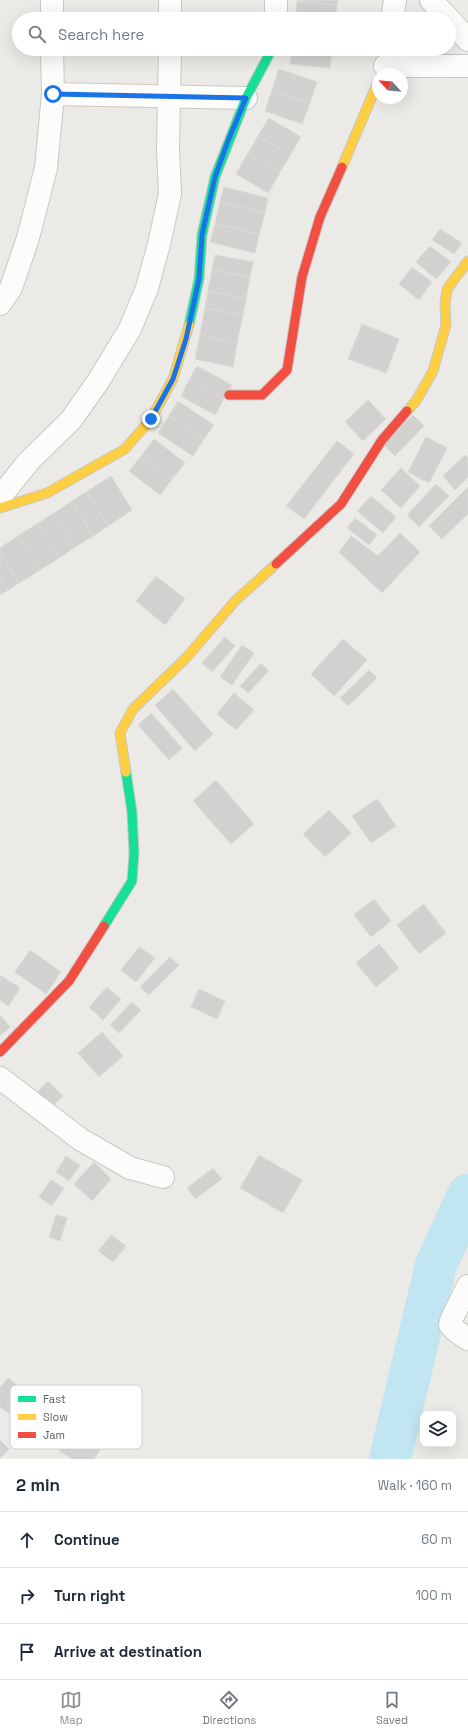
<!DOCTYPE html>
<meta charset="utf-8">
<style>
:root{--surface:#fff;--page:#f6f6f7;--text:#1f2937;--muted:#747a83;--line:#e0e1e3;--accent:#8f9192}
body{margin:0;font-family:"Space Grotesk",sans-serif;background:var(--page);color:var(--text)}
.controls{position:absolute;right:12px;bottom:12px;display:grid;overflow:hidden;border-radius:8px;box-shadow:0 4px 16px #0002}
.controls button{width:36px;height:36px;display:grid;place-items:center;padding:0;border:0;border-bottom:1px solid var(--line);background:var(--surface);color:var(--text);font:20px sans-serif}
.compass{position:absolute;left:372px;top:68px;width:36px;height:36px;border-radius:50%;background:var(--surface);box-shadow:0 4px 16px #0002;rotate:296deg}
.stop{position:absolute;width:12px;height:12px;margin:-9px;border:3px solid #1a73e8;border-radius:50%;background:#fff}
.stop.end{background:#1a73e8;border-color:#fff;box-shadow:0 1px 4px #0008}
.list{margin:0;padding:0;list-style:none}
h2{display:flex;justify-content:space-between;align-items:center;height:52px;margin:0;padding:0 16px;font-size:17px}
h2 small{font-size:13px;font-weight:400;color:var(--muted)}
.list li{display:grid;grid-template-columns:26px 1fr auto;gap:12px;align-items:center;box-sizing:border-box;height:56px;padding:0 16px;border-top:1px solid var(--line)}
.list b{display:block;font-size:15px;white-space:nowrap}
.list em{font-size:13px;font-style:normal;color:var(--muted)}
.icon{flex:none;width:22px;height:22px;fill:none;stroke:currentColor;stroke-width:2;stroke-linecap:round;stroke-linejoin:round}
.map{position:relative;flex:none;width:468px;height:1459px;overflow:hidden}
.search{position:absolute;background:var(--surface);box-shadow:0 4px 16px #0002;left:12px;right:12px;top:12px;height:44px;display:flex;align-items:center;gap:10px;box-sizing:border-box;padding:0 14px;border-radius:22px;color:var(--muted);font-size:15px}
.sheet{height:220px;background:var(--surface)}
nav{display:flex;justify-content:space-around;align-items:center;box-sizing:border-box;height:56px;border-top:1px solid var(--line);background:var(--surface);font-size:11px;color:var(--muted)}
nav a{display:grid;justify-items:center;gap:2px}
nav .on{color:var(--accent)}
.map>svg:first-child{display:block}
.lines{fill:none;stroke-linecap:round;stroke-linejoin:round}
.river{stroke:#c1e5f1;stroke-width:42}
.building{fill:#d3d1d0;stroke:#dbd9d6}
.street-casing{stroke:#c8c8c7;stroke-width:24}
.fast-casing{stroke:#c6c7c6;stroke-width:11}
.slow-casing{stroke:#c6c7c6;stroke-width:11}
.jam-casing{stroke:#c6c7c6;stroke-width:11}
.street{stroke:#fcfcfb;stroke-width:22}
.fast{stroke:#16e098;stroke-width:9}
.slow{stroke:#ffcf43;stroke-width:9}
.jam{stroke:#f24e42;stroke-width:9}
.route{stroke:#1a73e8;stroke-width:5}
.key{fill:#fff;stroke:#ced0d0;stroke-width:1}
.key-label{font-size:11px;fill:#5d6164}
</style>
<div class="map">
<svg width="468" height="1459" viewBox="0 0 468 1459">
<rect width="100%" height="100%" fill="#eceae7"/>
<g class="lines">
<path class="river" d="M390,1459L436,1265L468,1195"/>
</g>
<path class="building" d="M297,0H338L337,5Z
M297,1L337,5L335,19H295Z
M292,49H332L330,68L290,64Z
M279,69L317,82L310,103L272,90Z
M272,90L310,103L302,124L265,111Z
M269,118L301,137L290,155L258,136Z
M258,136L290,155L280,172L248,153Z
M248,153L280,172L268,193L236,174Z
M224,187L268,198L265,213L220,202Z
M220,202L265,213L259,234L215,224Z
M215,224L259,234L255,253L210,242Z
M440,229L462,243L454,254L432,240Z
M430,246L451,262L436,279L416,262Z
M215,255L253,262L250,277L212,270Z
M412,267L432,282L419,300L399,284Z
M212,270L250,277L246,299L208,291Z
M208,291L246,299L243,315L205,308Z
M205,308L243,315L237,343L200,335Z
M362,324L399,339L386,373L348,359Z
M200,335L237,343L233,367L195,359Z
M197,366L232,385L224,399L189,380Z
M189,380L224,399L215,415L181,396Z
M368,400L386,419L363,441L345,422Z
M178,401L214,425L204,439L169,416Z
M413,415L424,426L395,456L383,444Z
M169,416L204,439L193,456L158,433Z
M426,437L447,448L429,483L408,472Z
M154,439L185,463L173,478L142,455Z
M337,441L354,454L304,519L286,506Z
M142,455L173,478L160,495L129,471Z
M465,455L468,458V477L455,490L443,476Z
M401,468L420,486L401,508L381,490Z
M111,476L132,510L108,526L86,492Z
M436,484L449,496L419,527L407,515Z
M468,487V514L442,539L429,526Z
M86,492L108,526L93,536L72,501Z
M371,496L396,517L383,533L357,511Z
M72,501L93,536L75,547L54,513Z
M54,513L75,547L59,558L37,524Z
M355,518L377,535L369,545L347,528Z
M37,524L59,558L40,570L18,536Z
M400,533L420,552L382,593L339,552L351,536L378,556Z
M18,536L40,570L19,583L0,552V548Z
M0,552L19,583L8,590L0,577Z
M156,576L185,599L165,625L136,601Z
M0,577L8,590L0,595Z
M225,637L235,646L212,672L202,663Z
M343,639L367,660L334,696L311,674Z
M242,645L254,653L232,685L220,677Z
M261,663L269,671L248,693L240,686Z
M369,670L377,678L348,706L340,698Z
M173,689L213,734L195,751L155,705Z
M234,693L254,710L236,730L217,714Z
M151,713L182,748L169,760L138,725Z
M216,780L254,824L231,844L193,801Z
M377,799L396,826L371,843L352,816Z
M329,810L351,833L325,857L303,834Z
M374,899L391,921L371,937L354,915Z
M424,904L446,933L419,954L397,925Z
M379,944L399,968L376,987L356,963Z
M139,947L155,958L136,982L121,970Z
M30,950L61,972L46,994L15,972Z
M170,957L179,965L149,995L140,987Z
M0,975L20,988L8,1006L0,1000Z
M107,987L121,999L103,1020L89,1007Z
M199,989L225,1001L217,1019L191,1007Z
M132,1002L141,1010L119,1033L110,1025Z
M0,1015L10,1027L0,1036Z
M102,1032L123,1056L99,1077L78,1053Z
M48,1081L63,1096L47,1112L32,1097Z
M259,1155L302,1180L283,1213L240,1188Z
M66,1156L80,1165L69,1181L56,1172Z
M94,1162L111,1179L92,1201L74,1184Z
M213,1168L222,1179L195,1199L187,1188Z
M51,1180L64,1188L52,1206L39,1197Z
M56,1215L67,1218L60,1241L49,1237Z
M111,1235L126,1246L113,1262L98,1251Z
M8,1378L37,1400L21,1422L0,1407V1388Z
M71,1430L101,1448L94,1459H73L59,1451Z
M0,1440L9,1449L0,1458Z"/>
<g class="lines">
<g class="street-casing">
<path id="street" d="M52,0V19
M276,0V19
M431,0L449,19
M170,19V0
M392,19L395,0
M449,19L468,40
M385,66H468
M53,94L246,98
M0,304L11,288L28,238L46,168L53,94L52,49
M0,497L29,461L71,420L97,383L130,329L147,288L159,244L170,194L168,150L170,49
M0,1078L80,1139L130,1168L163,1177
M468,1286L452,1318L450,1325L456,1331L468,1339"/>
</g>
<g class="fast-casing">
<path id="fast" d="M189,325L199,279L202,235L215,177L246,98L272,49
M104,926L132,881L134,853L132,812L126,772"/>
</g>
<g class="slow-casing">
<path id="slow" d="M342,167L378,82
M407,411L416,401L433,371L446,325L445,304L447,289L468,261
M0,508L47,493L125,449L151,419L173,379L189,325
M126,772L120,733L133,709L186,658L235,601L276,564"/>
</g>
<g class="jam-casing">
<path id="jam" d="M229,395H262L287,370L302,277L320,217L342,167
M276,564L341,504L382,440L407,411
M0,1052L69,981L104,926"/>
</g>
<use href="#street" class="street"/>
<use href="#fast" class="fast"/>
<use href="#slow" class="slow"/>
<use href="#jam" class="jam"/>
</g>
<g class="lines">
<path class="route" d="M53,94L246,98L228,141L215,177L202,235L199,279L186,339L173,379L151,419"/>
</g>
<rect x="10" y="1385" width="132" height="64" rx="6" class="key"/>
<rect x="18" y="1396" width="18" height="6" fill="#16e098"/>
<rect x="18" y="1414" width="18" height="6" fill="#ffcf43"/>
<rect x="18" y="1432" width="18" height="6" fill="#f24e42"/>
<g class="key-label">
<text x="43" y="1403">Fast</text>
<text x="43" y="1421">Slow</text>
<text x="43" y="1439">Jam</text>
</g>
</svg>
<div class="controls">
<button><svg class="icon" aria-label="layers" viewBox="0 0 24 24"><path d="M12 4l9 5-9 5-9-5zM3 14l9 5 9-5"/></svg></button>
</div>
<svg class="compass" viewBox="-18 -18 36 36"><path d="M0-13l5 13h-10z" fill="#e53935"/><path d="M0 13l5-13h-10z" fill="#747a83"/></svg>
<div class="stop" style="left:53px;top:94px"></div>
<div class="stop end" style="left:151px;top:419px"></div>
<div class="search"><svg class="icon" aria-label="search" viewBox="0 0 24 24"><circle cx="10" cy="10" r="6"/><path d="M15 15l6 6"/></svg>Search here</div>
</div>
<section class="sheet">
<h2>2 min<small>Walk · 160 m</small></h2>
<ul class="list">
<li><svg class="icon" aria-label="ahead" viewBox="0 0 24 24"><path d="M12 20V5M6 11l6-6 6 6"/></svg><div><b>Continue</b></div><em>60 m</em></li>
<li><svg class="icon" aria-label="right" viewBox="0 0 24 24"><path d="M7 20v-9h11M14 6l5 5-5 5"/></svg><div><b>Turn right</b></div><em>100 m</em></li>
<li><svg class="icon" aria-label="arrive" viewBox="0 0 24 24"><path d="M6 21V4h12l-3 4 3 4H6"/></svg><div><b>Arrive at destination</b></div></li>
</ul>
</section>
<nav>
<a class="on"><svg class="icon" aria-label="map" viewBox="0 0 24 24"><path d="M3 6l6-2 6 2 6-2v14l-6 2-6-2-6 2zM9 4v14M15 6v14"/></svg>Map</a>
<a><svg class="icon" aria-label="directions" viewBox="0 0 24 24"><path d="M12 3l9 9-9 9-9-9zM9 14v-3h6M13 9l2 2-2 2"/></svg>Directions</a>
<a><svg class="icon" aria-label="saved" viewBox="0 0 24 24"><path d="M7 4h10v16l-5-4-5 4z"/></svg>Saved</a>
</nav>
